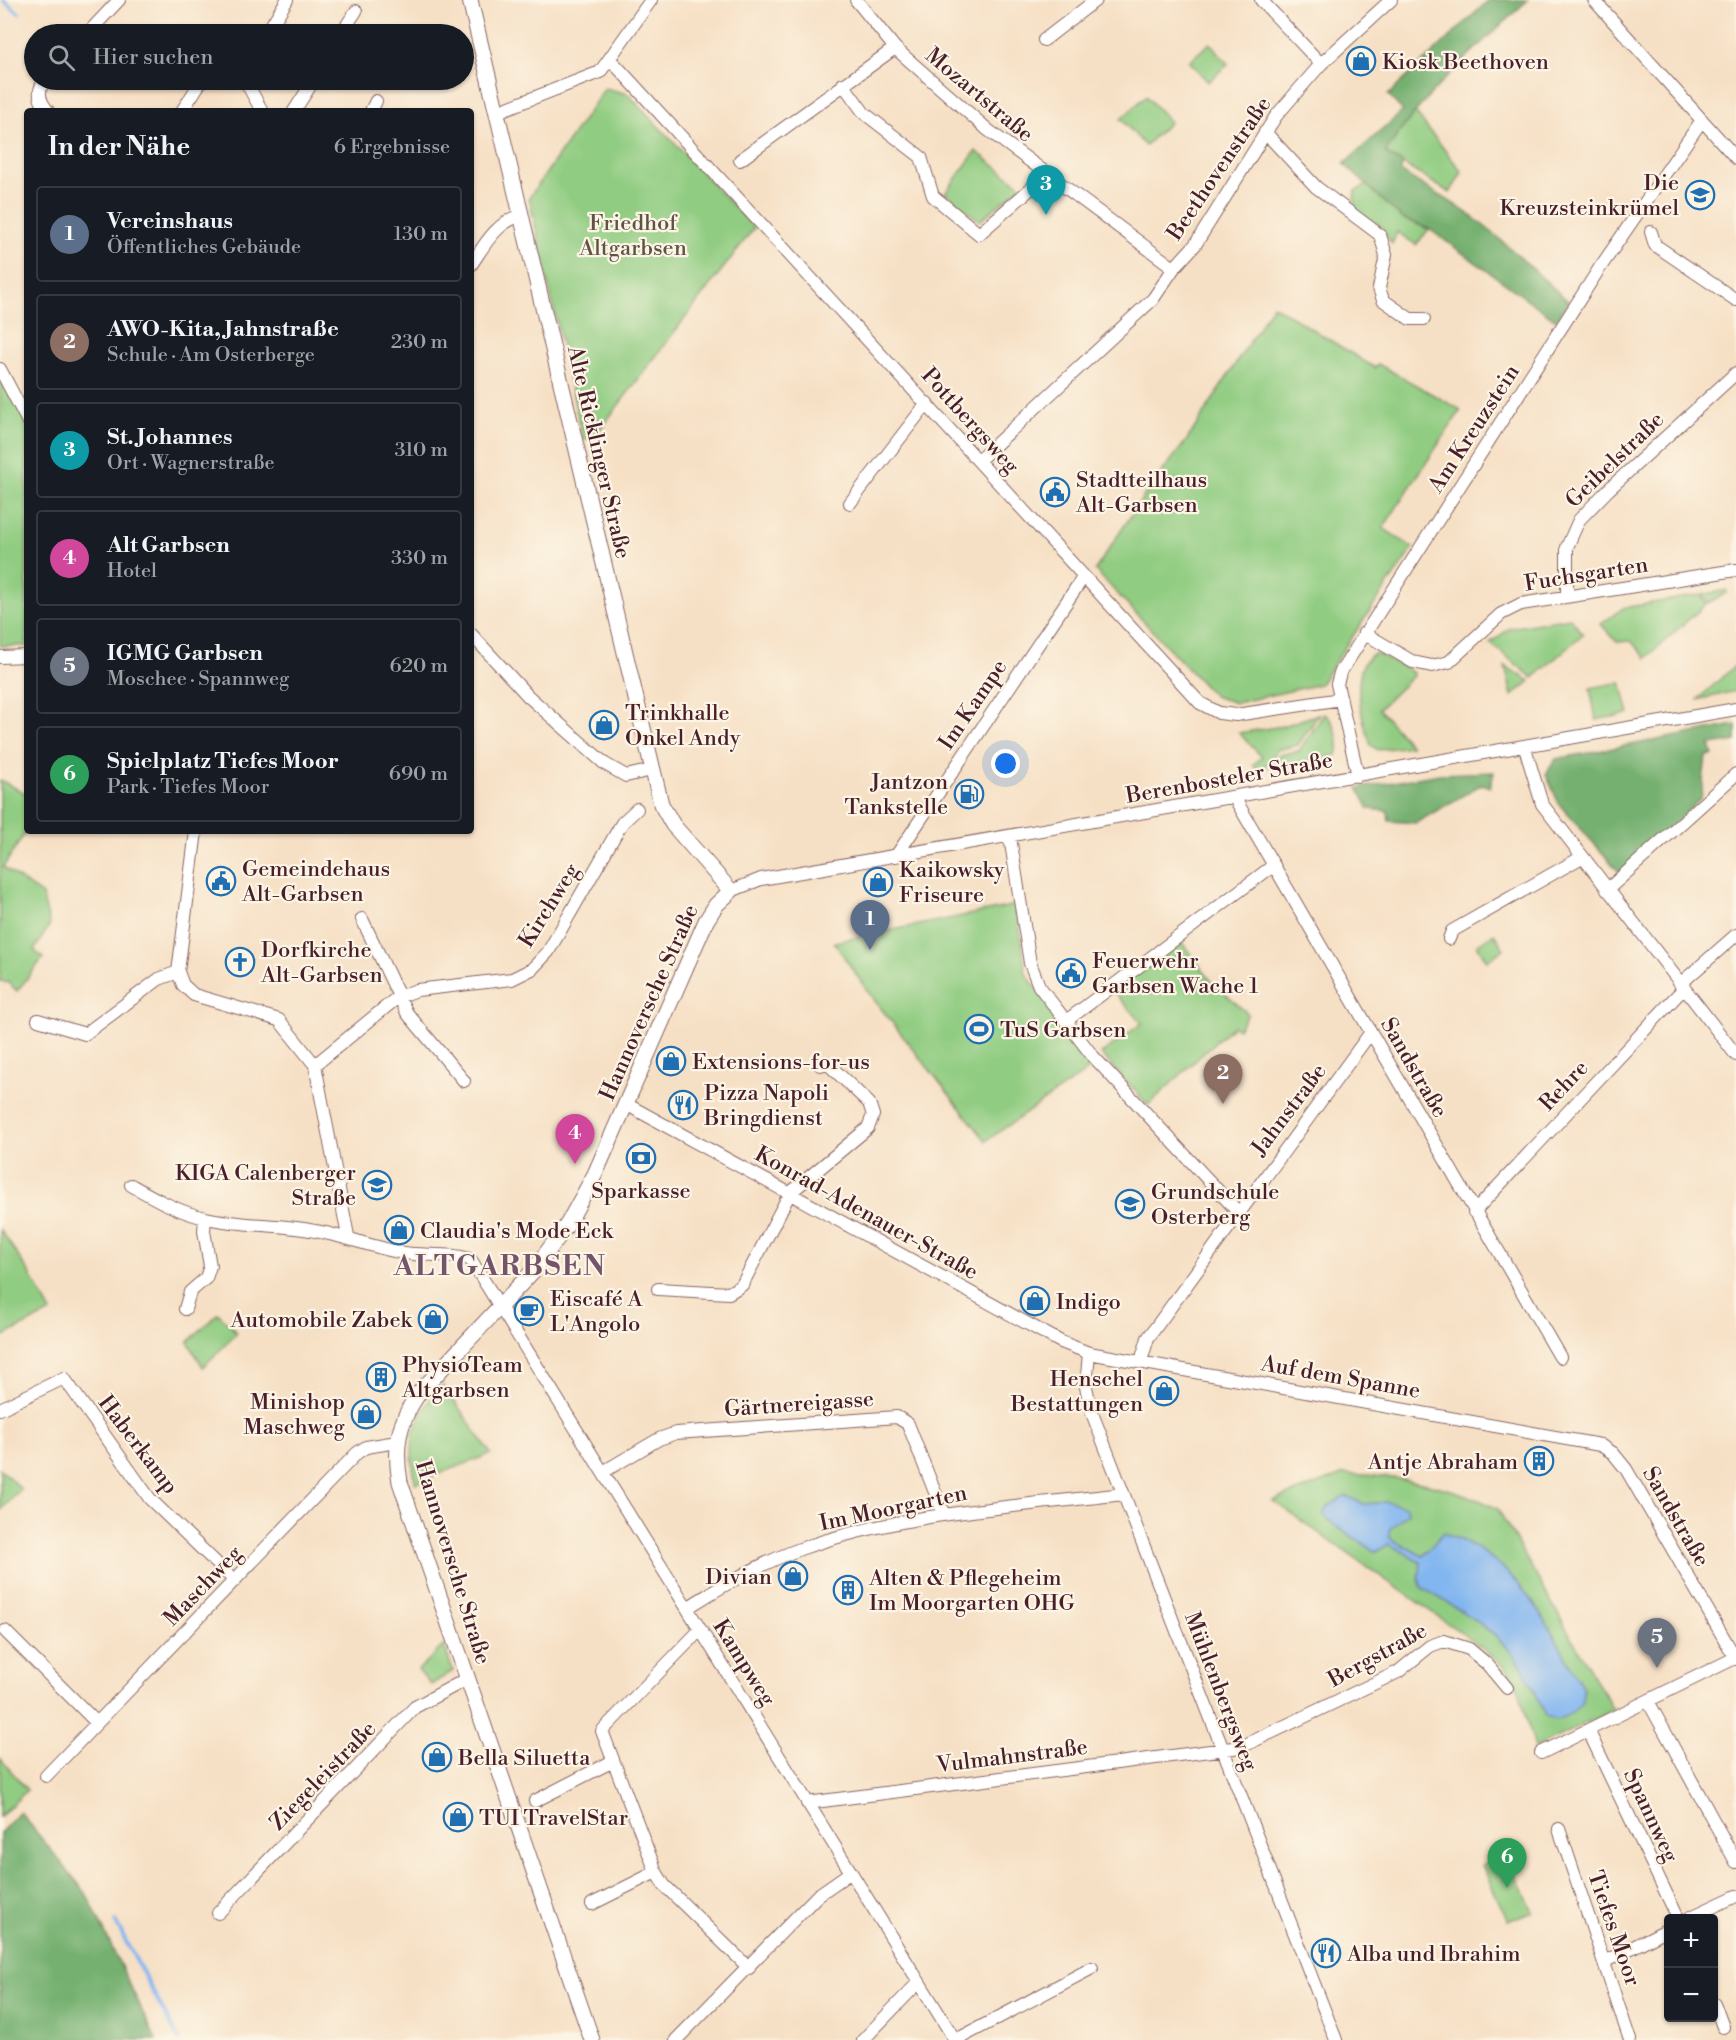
<!DOCTYPE html>
<html lang="de">
<meta charset="utf-8">
<style>
:root{--surface:#171b24;--page:#20242c;--text:#f1f3f6;--muted:#9ea1a6;--line:#363941;--accent:#1a73e8}
body{margin:0;font-family:"Libre Bodoni",serif;background:var(--page);color:var(--text)}
.controls{position:absolute;right:18px;bottom:18px;display:grid;overflow:hidden;border-radius:6px;box-shadow:0 2px 4px #0004}
.controls button{width:54px;height:54px;display:grid;place-items:center;padding:0;border:0;border-bottom:2px solid var(--line);background:var(--surface);color:var(--text);font:30px sans-serif}
.you{position:absolute;left:1006px;top:764px;width:21px;height:21px;margin:-15px;border:4px solid #fff;border-radius:50%;background:#1a73e8;box-shadow:0 0 0 9px #1a73e833}
.badge{display:grid;place-items:center;width:39px;height:39px;border-radius:50%;background:var(--accent);color:#fff;font-size:20px;font-weight:700}
.pin{position:absolute;translate:-50% -50px;filter:drop-shadow(0 2px 3px #0008)}
.pin::after{content:'';position:absolute;top:32px;width:21px;height:18px;background:inherit;clip-path:polygon(0 0,100% 0,50% 100%)}
.list{margin:0;padding:0;list-style:none}
h2{display:flex;justify-content:space-between;align-items:center;height:78px;margin:0;padding:0 24px;font-size:26px}
h2 small{font-size:20px;font-weight:400;color:var(--muted)}
.list li{display:grid;grid-template-columns:39px 1fr auto;gap:18px;align-items:center;box-sizing:border-box;height:96px;margin:0 12px 12px;padding:0 12px;border:2px solid var(--line);border-radius:6px}
.list b{display:block;font-size:22px;white-space:nowrap}
.list p{margin:0;font-size:20px;white-space:nowrap;color:var(--muted)}
.list em{font-size:20px;font-style:normal;color:var(--muted)}
.icon{flex:none;width:33px;height:33px;fill:none;stroke:currentColor;stroke-width:2;stroke-linecap:round;stroke-linejoin:round}
.map{position:relative;flex:none;width:1736px;height:2040px;overflow:hidden}
.search{position:absolute;background:var(--surface);box-shadow:0 2px 4px #0004;left:24px;top:24px;width:450px;height:66px;display:flex;align-items:center;gap:15px;box-sizing:border-box;padding:0 21px;border-radius:33px;color:var(--muted);font-size:22px}
.panel{position:absolute;background:var(--surface);box-shadow:0 2px 4px #0004;left:24px;top:108px;width:450px;height:726px;border-radius:6px}
.map>svg:first-child{display:block}
.green{fill:#90cc81;stroke:#6d7656;stroke-width:1.5}
.forest{fill:#74b06f;stroke:#5f684d;stroke-width:1.5}
.water{fill:#82b6f0;stroke:#666a8e;stroke-width:1.5}
.lines{fill:none;stroke-linecap:round;stroke-linejoin:round}
.stream{stroke:#82b6f0;stroke-width:4}
.minor-casing{stroke:#866361;stroke-width:14}
.major-casing{stroke:#866361;stroke-width:17}
.minor{stroke:#fff;stroke-width:12}
.major{stroke:#fff;stroke-width:15}
.labels{text-anchor:middle;stroke-width:4.5;stroke-linejoin:round;paint-order:stroke}
.poi-label{font-size:22px;fill:#4a1f2b;stroke:#fcf5e5;text-anchor:start}
.street-label{font-size:22px;fill:#4a1f2b;stroke:#fcf5e5}
.park-label{font-size:22px;fill:#5f5345;stroke:#fcf5e5}
.district-label{font-size:28px;font-weight:bold;letter-spacing:1.5px;fill:#74546b;stroke:#fcf5e5}
</style>
<div class="map">
<svg width="1736" height="2040" viewBox="0 0 1736 2040">
<rect width="100%" height="100%" fill="#fcf5e5"/>
<filter id="ink" filterUnits="userSpaceOnUse"><feTurbulence type="fractalNoise" baseFrequency=".0167" numOctaves="2"/><feDisplacementMap in="SourceGraphic" scale="12" xChannelSelector="R" yChannelSelector="G"/><feConvolveMatrix kernelMatrix="1 2 1 2 8 2 1 2 1" color-interpolation-filters="sRGB"/></filter>
<filter id="wash" filterUnits="userSpaceOnUse"><feTurbulence type="fractalNoise" baseFrequency=".008" numOctaves="4" result="noise"/><feDisplacementMap in="SourceGraphic" scale="24" xChannelSelector="R" yChannelSelector="G"/><feGaussianBlur stdDeviation="1.35" result="paint"/><feColorMatrix in="noise" values="0 0 0 0 0 0 0 0 0 0 0 0 0 0 0 0 0 1.4 0 .05"/><feComposite in="paint" operator="in"/></filter>
<g filter="url(#wash)">
<rect width="100%" height="100%" fill="#f6e0c5"/>
<path class="green" d="M1210,43L1228,64L1208,82L1189,61Z
M605,88L628,94L754,228L594,437L583,440L529,198Z
M1146,96L1170,122L1145,146L1121,119Z
M1414,111L1462,172L1450,193L1385,153Z
M976,151L1021,186L980,221L945,193Z
M1368,185L1402,218L1429,229L1416,245L1397,232L1392,244L1378,223L1374,224C1355,213 1352,213 1355,191Z
M1273,305L1375,368L1378,364L1461,410L1383,528L1413,548L1320,684L1236,703L1214,696L1095,570L1148,490L1187,440Z
M0,366L27,421V646H0Z
M1726,590L1727,593L1708,603L1701,595Z
M1698,595L1706,604L1646,658L1631,641L1617,642L1601,624L1623,608Z
M1570,618L1583,634L1533,678L1490,643L1510,628Z
M1376,653L1413,672V676L1379,709L1411,746L1378,750L1371,745C1362,721 1347,664 1376,653Z
M1736,665V691L1697,700Z
M1505,666L1530,681L1512,696Z
M1621,682L1629,714L1596,720L1590,688Z
M1319,714L1298,745L1277,750L1264,769L1257,770L1253,765L1262,757L1239,733L1283,726Z
M1324,714C1335,720 1341,743 1337,755L1270,768L1279,755L1299,751Z
M0,780L27,794V830L3,867L42,895L50,925L34,950L43,958L17,991L9,983L0,981Z
M1017,905L1026,974L1094,1066L986,1141L868,992L834,942Z
M1494,933L1504,949L1487,961L1477,945Z
M1180,940L1212,982L1248,1014L1238,1029L1233,1026L1148,1105L1101,1054L1142,1023L1112,990Z
M0,1229L30,1274L51,1312L0,1338Z
M218,1313L237,1333L203,1367L188,1342Z
M443,1385L491,1454L415,1483C408,1439 411,1418 443,1385Z
M0,1469L21,1489L0,1511Z
M1344,1474C1395,1476 1453,1485 1498,1509L1613,1710L1535,1748L1519,1690L1504,1666L1470,1639L1273,1501Z
M444,1645L453,1671L431,1685L418,1670Z
M0,1758L27,1790L0,1817Z
M1505,1854L1533,1911L1508,1921L1482,1865Z"/>
<path class="forest" d="M1489,0H1528C1476,48 1424,93 1385,153L1402,163L1401,171C1420,185 1441,195 1460,208C1498,234 1533,270 1568,301L1556,320L1429,229L1402,218L1344,164L1403,111L1388,95Z
M1736,725V741L1710,745L1713,755L1706,756L1701,799L1620,873L1559,804L1546,774L1556,759Z
M1494,772L1490,787L1482,784L1416,823L1389,821L1388,811L1369,809L1358,788L1440,774Z
M20,1812L86,1893L156,2040H0V1833Z"/>
<path class="water" d="M1346,1496L1364,1504L1387,1502L1407,1507L1408,1513L1389,1530L1390,1538L1423,1556L1443,1533C1517,1555 1548,1626 1583,1688V1702L1572,1713L1557,1720L1546,1716C1537,1698 1530,1677 1518,1661C1494,1628 1455,1607 1421,1587L1419,1578L1421,1562L1389,1544L1376,1552L1335,1526L1323,1514L1330,1505Z"/>
<g class="lines">
<path class="stream" d="M3,0L19,13
M115,1921L179,2040"/>
</g>
</g>
<g filter="url(#ink)">
<g class="lines">
<g class="minor-casing">
<path id="minor" d="M856,0L895,48L988,130L1174,268
M1261,0L1321,64
M1594,0L1736,158
M87,34L119,0
M266,34L287,0
M341,34L356,11
M1044,40L1096,0
M611,60L1200,703L1219,713L1236,715L1341,699
M46,80C36,90 39,101 48,111
M245,80L262,111
M843,84L864,113L921,157L933,196L979,234L1036,184L1050,176
M182,111L202,80
M294,111L314,80
M371,111L376,101
M497,112L600,72L651,0
M1265,132L1316,187L1380,235L1386,255L1379,288L1383,300L1410,319H1424
M740,160L895,48
M1651,232L1655,245L1736,300
M471,265C485,244 496,223 521,215
M0,369L27,420
M979,460L1153,299L1174,268L1195,245L1276,116L1321,64L1391,0
M850,503L927,403
M1567,596V547L1579,520L1608,490L1736,373
M1364,633L1413,662L1432,666L1449,662L1501,614L1521,604L1736,570
M471,634L528,696L605,764L626,776L652,770
M0,657L27,656
M1525,748L1542,804L1736,1055
M1358,776L1337,684L1340,673L1599,269L1702,120
M1234,797L1560,1357
M196,831L178,972L183,985L194,995L279,1020L315,1065L348,1236
M1010,837L1030,963L1039,986L1091,1054L1238,1212
M896,856L1084,576
M1607,890L1736,774
M731,891L761,879L1736,709
M362,919L407,1013L464,1081
M1449,939L1452,931L1582,857
M1680,984L1736,935
M38,1020L85,1034L159,979L178,972
M1066,1021L1274,865
M315,1065L398,997L417,990L512,979L532,969L548,952L622,823L637,809
M626,1104L1061,1342L1089,1353L1600,1445L1613,1453L1626,1469L1736,1659
M131,1185C154,1198 180,1213 206,1218C242,1226 279,1224 315,1231C346,1236 374,1248 404,1253C420,1256 459,1253 471,1260L955,2040
M1474,1212L1684,988
M658,1289L729,1293L742,1285L790,1193L868,1128L873,1115L869,1103L827,1063L820,1065
M185,1309L190,1292L206,1278L210,1266L204,1231L205,1218
M1089,1353L1086,1387L1092,1413L1336,2040
M1141,1361L1148,1338L1371,1032
M0,1409L64,1378L150,1499L235,1581
M603,1472L659,1439L676,1433L897,1417L908,1424L944,1515
M687,1608C723,1585 759,1564 800,1549C903,1512 1015,1507 1123,1494
M700,1630L602,1731L656,1872L664,1885L749,1968
M5,1631L97,1723
M1648,1701L1736,1862
M1588,1730L1678,1918
M1541,1753L1735,1658
M46,1776L357,1453L366,1447L397,1442
M535,1801L613,1761
M807,1803L1241,1747L1398,1672L1430,1646L1444,1641L1469,1649L1487,1664L1507,1688
M1559,1829L1630,2040
M592,1904L656,1872
M218,1913L415,1707L467,1679
M1689,1918L1736,1896
M1604,1962L1668,1929
M1714,2003L1723,2027
M676,2040L818,1895L851,1872
M863,2040L918,1983
M956,2040L1092,1968"/>
</g>
<g class="major-casing">
<path id="major" d="M470,0L661,804L673,825L731,891L716,905L706,921L595,1174L567,1225L534,1270L418,1394C398,1423 394,1447 400,1482L592,2040"/>
</g>
<use href="#minor" class="minor"/>
<use href="#major" class="major"/>
</g>
</g>
<defs>
<g id="shop-ring" transform="scale(1.5)"><circle r="9.5" fill="#fcf5e5" stroke="#1f6fb2" stroke-width="1.5"/><path d="M-5-2.5h2.3a2.7 3.5 0 0 1 5.4 0H5L5.5 6h-11ZM-1.5-2.5h3a1.5 2.3 0 0 0-3 0Z" fill="#1f6fb2"/></g>
<g id="school-ring" transform="scale(1.5)"><circle r="9.5" fill="#fcf5e5" stroke="#1f6fb2" stroke-width="1.5"/><path d="M0-5L7-2L0 1L-7-2ZM-4 1L0 2.5L4 1V4Q0 6-4 4Z" fill="#1f6fb2"/></g>
<g id="civic-ring" transform="scale(1.5)"><circle r="9.5" fill="#fcf5e5" stroke="#1f6fb2" stroke-width="1.5"/><path d="M-.6-6.5H3V-4.5H.6V-3L4-1V1h2V6H-6V1h2V-1L-.6-3ZM-1.2 2.5V6h2.4V2.5Z" fill="#1f6fb2"/></g>
<g id="fuel-ring" transform="scale(1.5)"><circle r="9.5" fill="#fcf5e5" stroke="#1f6fb2" stroke-width="1.5"/><path d="M-5.5-6h7V0h2V4h1.3V-2.5L3-4.5l.8-.8L6-3V5H2.5V1h-1V6h-7ZM-4.2-4.7v3.2H.2V-4.7Z" fill="#1f6fb2"/></g>
<g id="church-ring" transform="scale(1.5)"><circle r="9.5" fill="#fcf5e5" stroke="#1f6fb2" stroke-width="1.5"/><path d="M-1.2-6h2.4v3.5h3.3v2.4h-3.3V6h-2.4V-.1h-3.3v-2.4h3.3Z" fill="#1f6fb2"/></g>
<g id="stadium-ring" transform="scale(1.5)"><circle r="9.5" fill="#fcf5e5" stroke="#1f6fb2" stroke-width="1.5"/><path d="M0-5a6.5 5 0 1 0 0 10a6.5 5 0 1 0 0-10ZM-3.5-1.8h7v3.6h-7Z" fill="#1f6fb2"/></g>
<g id="restaurant-ring" transform="scale(1.5)"><circle r="9.5" fill="#fcf5e5" stroke="#1f6fb2" stroke-width="1.5"/><path d="M-5-6h1v4h1v-4h1v4h1v-4h1v5L-1.5 .5V6h-2V.5L-5-1ZM5-6V6H3V1.5H1.5Q1.5-4 5-6Z" fill="#1f6fb2"/></g>
<g id="bank-ring" transform="scale(1.5)"><circle r="9.5" fill="#fcf5e5" stroke="#1f6fb2" stroke-width="1.5"/><path d="M-6-4H6V4H-6ZM0-2.3a2.3 2.3 0 1 0 0 4.6a2.3 2.3 0 1 0 0-4.6Z" fill="#1f6fb2"/></g>
<g id="cafe-ring" transform="scale(1.5)"><circle r="9.5" fill="#fcf5e5" stroke="#1f6fb2" stroke-width="1.5"/><path d="M-5.5-4.5H6V0H3Q3 3.5 0 3.5H-2.5Q-5.5 3.5-5.5 0ZM3-3.2v2h1.7v-2ZM-6 4.5H4V6H-6Z" fill="#1f6fb2"/></g>
<g id="building-ring" transform="scale(1.5)"><circle r="9.5" fill="#fcf5e5" stroke="#1f6fb2" stroke-width="1.5"/><path d="M-4-6H4V6H1V3H-1V6H-4ZM-2.5-4.3h1.7v1.8h-1.7ZM.8-4.3h1.7v1.8H.8ZM-2.5-1h1.7V.8h-1.7ZM.8-1h1.7V.8H.8Z" fill="#1f6fb2"/></g>
</defs>
<g fill-rule="evenodd">
<use href="#shop-ring" x="1361" y="61"/>
<use href="#school-ring" x="1700" y="195"/>
<use href="#civic-ring" x="1055" y="492"/>
<use href="#shop-ring" x="604" y="725"/>
<use href="#fuel-ring" x="969" y="794"/>
<use href="#civic-ring" x="221" y="881"/>
<use href="#shop-ring" x="878" y="882"/>
<use href="#church-ring" x="240" y="962"/>
<use href="#civic-ring" x="1071" y="973"/>
<use href="#stadium-ring" x="979" y="1029"/>
<use href="#shop-ring" x="671" y="1061"/>
<use href="#restaurant-ring" x="683" y="1105"/>
<use href="#bank-ring" x="641" y="1158"/>
<use href="#school-ring" x="377" y="1185"/>
<use href="#school-ring" x="1130" y="1204"/>
<use href="#shop-ring" x="399" y="1230"/>
<use href="#shop-ring" x="1035" y="1301"/>
<use href="#cafe-ring" x="529" y="1311"/>
<use href="#shop-ring" x="433" y="1319"/>
<use href="#building-ring" x="381" y="1377"/>
<use href="#shop-ring" x="1164" y="1391"/>
<use href="#shop-ring" x="366" y="1414"/>
<use href="#building-ring" x="1539" y="1461"/>
<use href="#shop-ring" x="793" y="1576"/>
<use href="#building-ring" x="848" y="1590"/>
<use href="#shop-ring" x="437" y="1757"/>
<use href="#shop-ring" x="458" y="1817"/>
<use href="#restaurant-ring" x="1326" y="1953"/>
</g>
<g class="labels">
<g class="poi-label">
<text x="1382" y="69">Kiosk Beethoven</text>
<text x="1679" y="190" text-anchor="end">Die<tspan x="1679" dy="25">Kreuzsteinkrümel</tspan></text>
<text x="1076" y="487">Stadtteilhaus<tspan x="1076" dy="25">Alt-Garbsen</tspan></text>
<text x="625" y="720">Trinkhalle<tspan x="625" dy="25">Onkel Andy</tspan></text>
<text x="948" y="789" text-anchor="end">Jantzon<tspan x="948" dy="25">Tankstelle</tspan></text>
<text x="242" y="876">Gemeindehaus<tspan x="242" dy="25">Alt-Garbsen</tspan></text>
<text x="899" y="877">Kaikowsky<tspan x="899" dy="25">Friseure</tspan></text>
<text x="261" y="957">Dorfkirche<tspan x="261" dy="25">Alt-Garbsen</tspan></text>
<text x="1092" y="968">Feuerwehr<tspan x="1092" dy="25">Garbsen Wache 1</tspan></text>
<text x="1000" y="1037">TuS Garbsen</text>
<text x="692" y="1069">Extensions-for-us</text>
<text x="704" y="1100">Pizza Napoli<tspan x="704" dy="25">Bringdienst</tspan></text>
<text x="356" y="1180" text-anchor="end">KIGA Calenberger<tspan x="356" dy="25">Straße</tspan></text>
<text x="641" y="1198" text-anchor="middle">Sparkasse</text>
<text x="1151" y="1199">Grundschule<tspan x="1151" dy="25">Osterberg</tspan></text>
<text x="420" y="1238">Claudia's Mode Eck</text>
<text x="550" y="1306">Eiscafé A<tspan x="550" dy="25">L'Angolo</tspan></text>
<text x="1056" y="1309">Indigo</text>
<text x="412" y="1327" text-anchor="end">Automobile Zabek</text>
<text x="402" y="1372">PhysioTeam<tspan x="402" dy="25">Altgarbsen</tspan></text>
<text x="1143" y="1386" text-anchor="end">Henschel<tspan x="1143" dy="25">Bestattungen</tspan></text>
<text x="345" y="1409" text-anchor="end">Minishop<tspan x="345" dy="25">Maschweg</tspan></text>
<text x="1518" y="1469" text-anchor="end">Antje Abraham</text>
<text x="772" y="1584" text-anchor="end">Divian</text>
<text x="869" y="1585">Alten &amp; Pflegeheim<tspan x="869" dy="25">Im Moorgarten OHG</tspan></text>
<text x="458" y="1765">Bella Siluetta</text>
<text x="479" y="1825">TUI TravelStar</text>
<text x="1347" y="1961">Alba und Ibrahim</text>
</g>
<g class="street-label">
<text transform="translate(980 94) rotate(40)" y="8">Mozartstraße</text>
<text transform="translate(1218 168) rotate(-56)" y="8">Beethovenstraße</text>
<text transform="translate(971 420) rotate(48)" y="8">Pottbergsweg</text>
<text transform="translate(1473 428) rotate(-57)" y="8">Am Kreuzstein</text>
<text transform="translate(600 452) rotate(77)" y="8">Alte Ricklinger Straße</text>
<text transform="translate(1614 459) rotate(-44)" y="8">Geibelstraße</text>
<text transform="translate(1586 573) rotate(-9)" y="8">Fuchsgarten</text>
<text transform="translate(972 704) rotate(-56)" y="8">Im Kampe</text>
<text transform="translate(1229 777) rotate(-10)" y="8">Berenbosteler Straße</text>
<text transform="translate(548 905) rotate(-58)" y="8">Kirchweg</text>
<text transform="translate(648 1002) rotate(-66)" y="8">Hannoversche Straße</text>
<text transform="translate(1415 1067) rotate(60)" y="8">Sandstraße</text>
<text transform="translate(1563 1085) rotate(-47)" y="8">Rehre</text>
<text transform="translate(1288 1109) rotate(-53)" y="8">Jahnstraße</text>
<text transform="translate(867 1212) rotate(29)" y="8">Konrad-Adenauer-Straße</text>
<text transform="translate(1341 1376) rotate(10)" y="8">Auf dem Spanne</text>
<text transform="translate(799 1403) rotate(-4)" y="8">Gärtnereigasse</text>
<text transform="translate(139 1444) rotate(53)" y="8">Haberkamp</text>
<text transform="translate(893 1507) rotate(-12)" y="8">Im Moorgarten</text>
<text transform="translate(1677 1516) rotate(60)" y="8">Sandstraße</text>
<text transform="translate(454 1562) rotate(73)" y="8">Hannoversche Straße</text>
<text transform="translate(202 1585) rotate(-46)" y="8">Maschweg</text>
<text transform="translate(1377 1654) rotate(-29)" y="8">Bergstraße</text>
<text transform="translate(745 1662) rotate(58)" y="8">Kampweg</text>
<text transform="translate(1222 1691) rotate(69)" y="8">Mühlenbergsweg</text>
<text transform="translate(1012 1755) rotate(-7)" y="8">Vulmahnstraße</text>
<text transform="translate(322 1775) rotate(-46)" y="8">Ziegeleistraße</text>
<text transform="translate(1652 1815) rotate(65)" y="8">Spannweg</text>
<text transform="translate(1615 1928) rotate(71)" y="8">Tiefes Moor</text>
</g>
<g class="park-label">
<text x="633" y="230">Friedhof<tspan x="633" dy="25">Altgarbsen</tspan></text>
</g>
<g class="district-label">
<text x="500" y="1275">ALTGARBSEN</text>
</g>
</g>
</svg>
<div class="controls">
<button>+</button>
<button>−</button>
</div>
<div class="you"></div>
<div class="pin badge" style="left:870px;top:950px;background:#5c6f8a">1</div>
<div class="pin badge" style="left:1223px;top:1104px;background:#8d6e63">2</div>
<div class="pin badge" style="left:1046px;top:215px;background:#0f9aa8">3</div>
<div class="pin badge" style="left:575px;top:1164px;background:#d1479c">4</div>
<div class="pin badge" style="left:1657px;top:1668px;background:#6b7280">5</div>
<div class="pin badge" style="left:1507px;top:1888px;background:#2e9e5b">6</div>
<div class="search"><svg class="icon" aria-label="search" viewBox="0 0 24 24"><circle cx="10" cy="10" r="6"/><path d="M15 15l6 6"/></svg>Hier suchen</div>
<section class="panel">
<h2>In der Nähe<small>6 Ergebnisse</small></h2>
<ul class="list">
<li><span class="badge" style="background:#5c6f8a">1</span><div><b>Vereinshaus</b><p>Öffentliches Gebäude</p></div><em>130 m</em></li>
<li><span class="badge" style="background:#8d6e63">2</span><div><b>AWO-Kita, Jahnstraße</b><p>Schule · Am Osterberge</p></div><em>230 m</em></li>
<li><span class="badge" style="background:#0f9aa8">3</span><div><b>St. Johannes</b><p>Ort · Wagnerstraße</p></div><em>310 m</em></li>
<li><span class="badge" style="background:#d1479c">4</span><div><b>Alt Garbsen</b><p>Hotel</p></div><em>330 m</em></li>
<li><span class="badge" style="background:#6b7280">5</span><div><b>IGMG Garbsen</b><p>Moschee · Spannweg</p></div><em>620 m</em></li>
<li><span class="badge" style="background:#2e9e5b">6</span><div><b>Spielplatz Tiefes Moor</b><p>Park · Tiefes Moor</p></div><em>690 m</em></li>
</ul>
</section>
</div>
